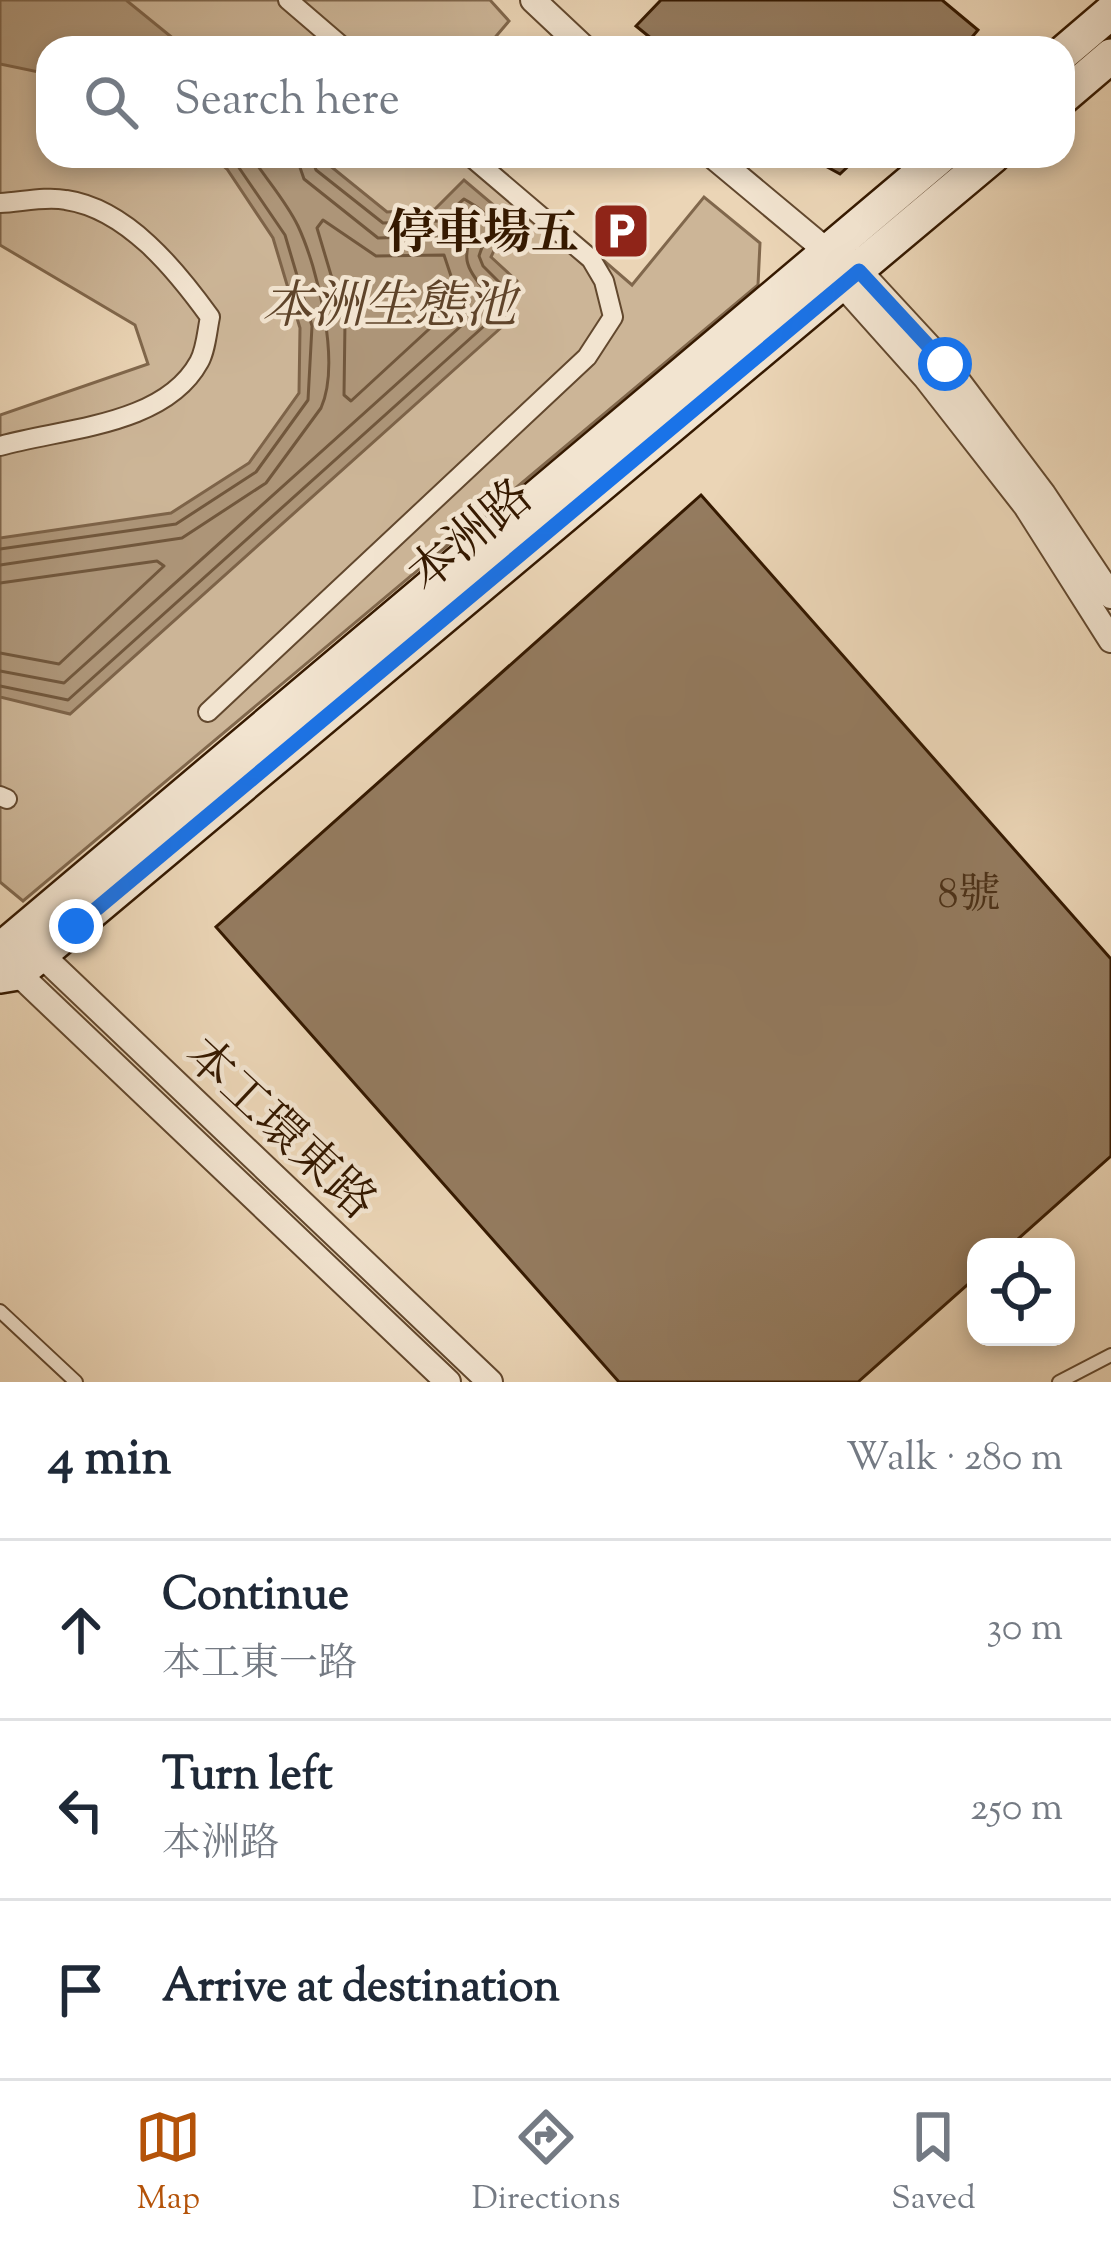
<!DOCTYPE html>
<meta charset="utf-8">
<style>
:root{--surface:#fff;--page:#f2f2f3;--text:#1f2937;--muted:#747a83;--line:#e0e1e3;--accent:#b45309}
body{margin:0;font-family:"Sorts Mill Goudy","Noto Serif TC",serif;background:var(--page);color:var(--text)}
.controls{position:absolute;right:36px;bottom:36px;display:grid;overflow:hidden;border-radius:24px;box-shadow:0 6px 18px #0003}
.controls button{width:108px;height:108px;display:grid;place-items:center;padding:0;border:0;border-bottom:3px solid var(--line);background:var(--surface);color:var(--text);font:60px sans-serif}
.stop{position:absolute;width:36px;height:36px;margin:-27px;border:9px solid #1a73e8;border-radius:50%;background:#fff}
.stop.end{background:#1a73e8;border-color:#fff;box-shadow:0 3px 12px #0008}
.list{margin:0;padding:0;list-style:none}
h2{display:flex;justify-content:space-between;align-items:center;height:156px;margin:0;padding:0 48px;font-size:51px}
h2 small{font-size:39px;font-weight:400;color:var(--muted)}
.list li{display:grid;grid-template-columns:78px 1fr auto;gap:36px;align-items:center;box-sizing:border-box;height:180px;padding:0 48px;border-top:3px solid var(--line)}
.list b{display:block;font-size:45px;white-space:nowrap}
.list p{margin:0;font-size:39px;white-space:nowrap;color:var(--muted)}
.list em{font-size:39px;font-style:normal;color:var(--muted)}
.icon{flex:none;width:66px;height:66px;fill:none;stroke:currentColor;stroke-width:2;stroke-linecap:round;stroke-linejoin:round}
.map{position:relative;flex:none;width:1111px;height:1382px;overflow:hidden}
.search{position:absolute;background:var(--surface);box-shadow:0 6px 18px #0003;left:36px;right:36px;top:36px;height:132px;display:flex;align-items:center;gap:30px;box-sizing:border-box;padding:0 42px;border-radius:36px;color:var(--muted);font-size:45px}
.sheet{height:696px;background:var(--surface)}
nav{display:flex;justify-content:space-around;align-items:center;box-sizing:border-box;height:168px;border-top:3px solid var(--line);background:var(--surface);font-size:33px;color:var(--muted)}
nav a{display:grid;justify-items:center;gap:6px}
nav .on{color:var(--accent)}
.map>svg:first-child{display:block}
.green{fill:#ccb597;stroke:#80674c;stroke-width:3}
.water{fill:#ad9578;stroke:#7d6348;stroke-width:3}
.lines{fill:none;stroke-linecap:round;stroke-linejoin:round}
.shore{stroke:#71573c;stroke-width:3}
.building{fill:#947b5f;stroke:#351900;stroke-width:3}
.service-casing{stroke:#62482e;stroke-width:16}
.pedestrian-casing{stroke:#62482e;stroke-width:22}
.minor-casing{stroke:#62482e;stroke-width:28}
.secondary-casing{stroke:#351900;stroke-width:38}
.service{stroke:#f2e4d0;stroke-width:12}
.pedestrian{stroke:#f2e4d0;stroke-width:18}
.minor{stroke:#f2e4d0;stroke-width:24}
.secondary{stroke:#f2e4d0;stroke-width:33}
.route{stroke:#1a73e8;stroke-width:15}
.labels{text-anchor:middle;stroke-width:9;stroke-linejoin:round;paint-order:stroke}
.number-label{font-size:42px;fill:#4d3218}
.poi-label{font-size:48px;font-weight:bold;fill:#351900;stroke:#f2e4d0;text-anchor:end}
.street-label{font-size:48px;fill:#351900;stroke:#f2e4d0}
.water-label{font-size:51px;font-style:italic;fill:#5f442a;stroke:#f2e4d0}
</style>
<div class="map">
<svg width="1111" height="1382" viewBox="0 0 1111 1382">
<rect width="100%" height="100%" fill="#ebd5b6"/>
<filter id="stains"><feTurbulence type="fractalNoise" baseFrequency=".00167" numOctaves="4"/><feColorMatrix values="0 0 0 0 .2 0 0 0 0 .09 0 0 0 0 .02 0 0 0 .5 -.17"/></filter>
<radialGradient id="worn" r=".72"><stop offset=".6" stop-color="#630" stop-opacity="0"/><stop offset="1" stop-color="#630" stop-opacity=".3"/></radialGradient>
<path class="green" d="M0,0H490L509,21L486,48H48V156H483L632,285L704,197L760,243L758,285L23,901L0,882V415L148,364L135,325L0,245Z"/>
<path class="water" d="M0,0H126L185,48H48V74L0,64Z
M212,156H318L387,212L435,209L464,180L509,218L491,257L517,281L504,325L70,714L0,697V538L171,513L249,463L299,393L300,328L273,238L227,169Z"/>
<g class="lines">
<path class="shore" d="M323,220L376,256L444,255L452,279L465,296L351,401L344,395L345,322L317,228Z
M0,549L176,524L256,472L308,400L312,326L285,235L231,156
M0,565L182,538L266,483L321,408C341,363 318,269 298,226C286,201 266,179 251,156
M0,583L157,561L164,566L59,664L0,653
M0,671L64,683L480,309L485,290C464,267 462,256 474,228L470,220H463L440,236L378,238L304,179L296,156
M0,686L68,700L493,318L503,286L483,266L479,256C490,222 501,220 464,199L439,221L383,223L316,170L311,156"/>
</g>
<path class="building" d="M661,0H942L978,30L963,48H663L636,26Z
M807,156H859L840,174Z
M701,495L1111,959V1156L1009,1247H976V1277L858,1382H619L216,927Z"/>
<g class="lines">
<g class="service-casing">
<path id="service" d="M0,1311L76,1382
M1059,1382L1111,1355"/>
</g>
<g class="pedestrian-casing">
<path id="pedestrian" d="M288,0L344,48
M0,203C21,202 46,196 66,200C127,209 176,270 210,317C207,331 206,350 199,362C164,426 63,428 0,446
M208,712L587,357L613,317L604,281L591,259L470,156
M0,796L7,799"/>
</g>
<g class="minor-casing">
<path id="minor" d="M533,0L584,48
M713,156L828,252L859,271L945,364L1043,494L1111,596
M836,271L842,284L926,378L1026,506L1111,640
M31,945L490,1382
M6,962L448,1382"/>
</g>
<g class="secondary-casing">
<path id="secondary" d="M1063,53L1111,12
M1063,97L1111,56
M0,950L941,156
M0,976L18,973L40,955L993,156"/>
</g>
<use href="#service" class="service"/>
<use href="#pedestrian" class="pedestrian"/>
<use href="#minor" class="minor"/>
<use href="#secondary" class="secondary"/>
</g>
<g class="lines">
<path class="route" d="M76,926L859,271L945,364"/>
</g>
<defs>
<g id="parking-square" transform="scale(3)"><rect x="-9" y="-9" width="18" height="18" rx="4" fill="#8f2418" stroke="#f2e4d0"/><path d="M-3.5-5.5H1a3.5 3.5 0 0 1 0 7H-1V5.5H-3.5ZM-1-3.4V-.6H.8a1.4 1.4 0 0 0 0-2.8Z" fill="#fff"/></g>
</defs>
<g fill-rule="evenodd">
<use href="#parking-square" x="621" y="231"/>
</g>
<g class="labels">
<g class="number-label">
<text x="969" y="907">8號</text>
</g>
<g class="poi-label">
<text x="579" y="248">停車場五</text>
</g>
<g class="street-label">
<text transform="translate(469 534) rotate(-40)" y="17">本洲路</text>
<text transform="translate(282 1127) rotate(43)" y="17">本工環東路</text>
</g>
<g class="water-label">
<text x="389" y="322">本洲生態池</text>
</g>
</g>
<rect width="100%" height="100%" filter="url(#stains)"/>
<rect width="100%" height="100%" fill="url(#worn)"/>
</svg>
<div class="controls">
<button><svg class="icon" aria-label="locate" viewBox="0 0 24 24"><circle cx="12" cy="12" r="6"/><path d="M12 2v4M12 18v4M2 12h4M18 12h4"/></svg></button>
</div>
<div class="stop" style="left:945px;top:364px"></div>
<div class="stop end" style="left:76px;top:926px"></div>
<div class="search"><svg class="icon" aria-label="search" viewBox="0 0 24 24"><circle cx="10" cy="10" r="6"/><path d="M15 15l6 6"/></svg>Search here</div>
</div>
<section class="sheet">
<h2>4 min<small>Walk · 280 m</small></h2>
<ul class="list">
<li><svg class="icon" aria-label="ahead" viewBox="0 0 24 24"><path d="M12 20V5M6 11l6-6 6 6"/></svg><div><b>Continue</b><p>本工東一路</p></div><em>30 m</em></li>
<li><svg class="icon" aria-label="left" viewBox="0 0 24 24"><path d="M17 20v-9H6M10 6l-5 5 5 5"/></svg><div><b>Turn left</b><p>本洲路</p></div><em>250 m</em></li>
<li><svg class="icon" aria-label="arrive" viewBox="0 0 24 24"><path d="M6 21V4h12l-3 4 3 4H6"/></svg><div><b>Arrive at destination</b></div></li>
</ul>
</section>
<nav>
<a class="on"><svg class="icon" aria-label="map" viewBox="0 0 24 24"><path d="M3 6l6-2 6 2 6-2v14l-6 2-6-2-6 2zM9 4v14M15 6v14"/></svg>Map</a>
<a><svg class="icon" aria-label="directions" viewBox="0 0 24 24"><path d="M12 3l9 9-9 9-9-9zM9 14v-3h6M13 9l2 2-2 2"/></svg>Directions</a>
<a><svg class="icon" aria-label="saved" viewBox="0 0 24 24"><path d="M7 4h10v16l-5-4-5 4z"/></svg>Saved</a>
</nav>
